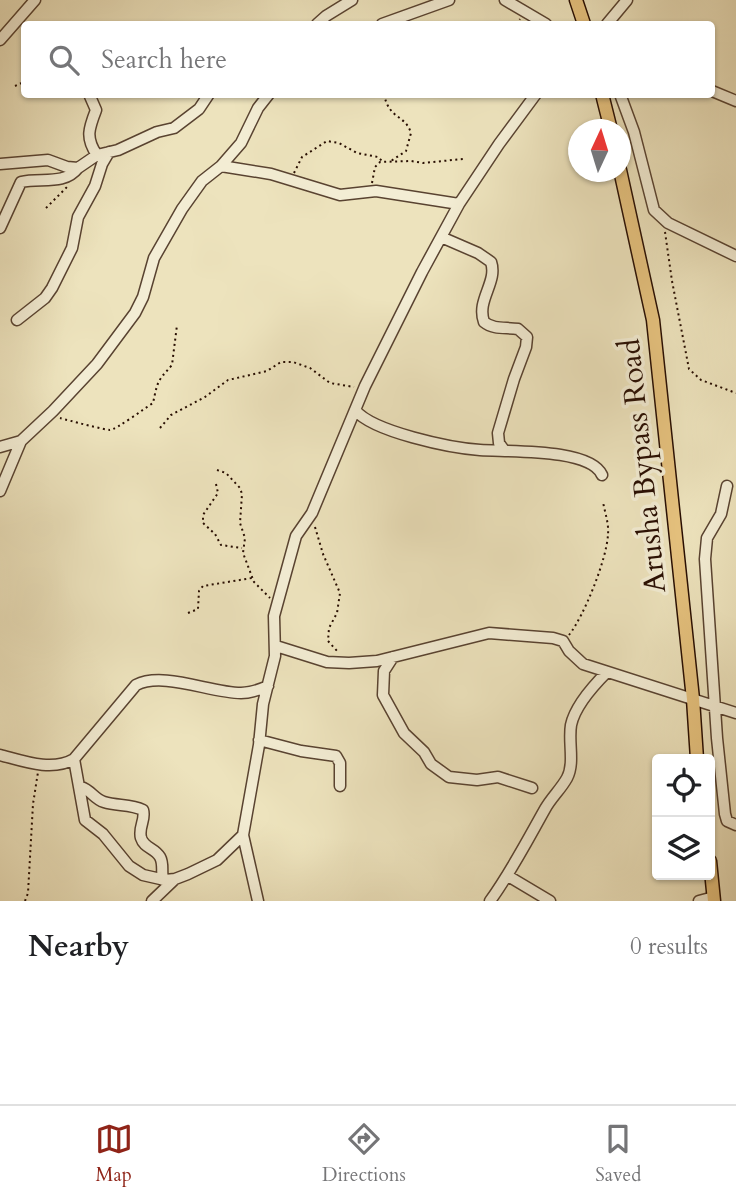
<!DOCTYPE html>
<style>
:root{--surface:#fff;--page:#f2f2f2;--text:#202124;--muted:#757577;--line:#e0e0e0;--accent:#8f2418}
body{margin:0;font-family:Cardo,serif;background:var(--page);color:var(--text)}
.controls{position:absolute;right:21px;bottom:21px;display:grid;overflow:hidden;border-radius:7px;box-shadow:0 2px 5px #0004}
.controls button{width:63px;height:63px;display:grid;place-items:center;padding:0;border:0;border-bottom:2px solid var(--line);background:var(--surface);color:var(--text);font:35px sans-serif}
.compass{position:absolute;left:568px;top:119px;width:63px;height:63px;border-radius:50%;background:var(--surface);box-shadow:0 2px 5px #0004;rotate:4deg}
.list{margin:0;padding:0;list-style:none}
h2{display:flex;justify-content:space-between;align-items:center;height:91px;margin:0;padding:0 28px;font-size:30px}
h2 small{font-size:23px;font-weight:400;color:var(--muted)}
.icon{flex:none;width:38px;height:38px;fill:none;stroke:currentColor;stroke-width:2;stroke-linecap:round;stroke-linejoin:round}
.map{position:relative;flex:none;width:736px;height:901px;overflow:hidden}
.search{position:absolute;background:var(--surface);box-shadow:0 2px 5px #0004;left:21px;right:21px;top:21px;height:77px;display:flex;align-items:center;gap:18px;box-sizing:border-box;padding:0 24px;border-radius:7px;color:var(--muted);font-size:26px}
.sheet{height:203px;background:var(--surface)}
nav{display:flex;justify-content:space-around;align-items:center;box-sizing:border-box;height:98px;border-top:2px solid var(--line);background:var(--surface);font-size:19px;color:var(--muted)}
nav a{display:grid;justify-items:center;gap:4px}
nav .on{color:var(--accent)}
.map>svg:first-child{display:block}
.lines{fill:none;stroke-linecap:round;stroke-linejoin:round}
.minor-casing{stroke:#594331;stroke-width:13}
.major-casing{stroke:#280e02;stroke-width:15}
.path{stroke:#280e02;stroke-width:2;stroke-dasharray:2 3.5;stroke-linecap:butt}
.minor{stroke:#f3edd4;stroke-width:10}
.major{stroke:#e6c27e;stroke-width:12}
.labels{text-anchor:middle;stroke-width:7;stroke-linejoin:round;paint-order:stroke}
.street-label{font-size:30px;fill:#280e02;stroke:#f3edd4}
</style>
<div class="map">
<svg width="736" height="901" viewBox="0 0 736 901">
<rect width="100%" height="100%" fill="#ede3bd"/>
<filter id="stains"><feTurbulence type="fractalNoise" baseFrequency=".00286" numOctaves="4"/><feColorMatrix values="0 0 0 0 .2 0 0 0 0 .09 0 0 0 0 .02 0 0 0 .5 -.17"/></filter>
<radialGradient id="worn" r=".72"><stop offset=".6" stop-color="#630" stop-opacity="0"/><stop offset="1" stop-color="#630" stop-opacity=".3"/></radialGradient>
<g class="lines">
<g class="minor-casing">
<path id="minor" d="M505,0L546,24
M317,24L326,16L352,0
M382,24L449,0
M607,24L627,0
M0,40L35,0
M712,91L736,101
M89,94L96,110C89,128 85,138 97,155
M620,94L634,132L654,210L668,223L736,256
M0,164L48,160L67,167L78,168L97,155L118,150L157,132L174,128L199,109L209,94
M221,166L271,174L340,195L376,191L459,204
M0,228L21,182C40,177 64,186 78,168
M441,237L478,253L491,262C498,282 476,300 484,322C494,330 506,327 518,329L527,337L526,347L514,379L498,433L499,443L504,450
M17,320L45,298L52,288L72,248L78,217L95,186L102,164L109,152
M355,410C373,432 451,448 480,450C507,452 590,448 602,475
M0,447L21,441
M727,486L721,514L707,538L705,559L717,738L725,814L727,821L736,825
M0,491L21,441L53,411L97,364L135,313L143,297L154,258L182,209L202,181L221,166L241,143L258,108L269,94
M276,646L327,662L349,663L377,661L489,633L553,638L563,641L569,651L583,664L736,713
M393,657L384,671L383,695L404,733L424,752L431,764L449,777L477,780L498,777L532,788
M259,740L301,751L336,756L340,763V786
M0,755C23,761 52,772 74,759L136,685C163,671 211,693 241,693C251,693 259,690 268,686
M74,759L85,820L103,834L129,866L143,875L165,880L175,879L188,874L217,860L243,835
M81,787C91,790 94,799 104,802C117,806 131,804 143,810C146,820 138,827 141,838C144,848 155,848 160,857C164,864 161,872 163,880
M508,876L550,901
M152,901L175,879
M258,901L243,835L259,745L263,704L275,656L274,616L296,536L312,513L365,386L422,272L459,204L499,144L536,94
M490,901C511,872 527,841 545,809C551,798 561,789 567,778C575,763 568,742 571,725C575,706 593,686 607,672
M699,901L714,897"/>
</g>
<g class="major-casing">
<path id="major" d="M576,0L584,24
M602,94L611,130
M620,170L653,320L693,699L697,759
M710,861L714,901"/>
</g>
<path class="path" d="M516,24L520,19
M15,86L24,82
M384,94C389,120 405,114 411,133L406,151L391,161
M294,173L302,157L327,141L339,143L357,153L378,157L383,162
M372,183L375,167L380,162L411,161L423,163L463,159
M46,208L69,185
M665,232L672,281L689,369L701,380L736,393
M60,418C67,420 105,430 110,430C117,429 145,408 153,403C158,380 157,382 172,365L177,325
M160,428L171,415L205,397L228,380L267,371L281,362H293L310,368L330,383L354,387
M217,470L226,473L240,488L242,494L240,523L245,538L243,553L254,582L270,598
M216,484L218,493L203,515V523L215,534L221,545L242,548
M315,527L323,554L340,593L337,613L329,628L328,641L338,652
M188,613L198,609L199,591L203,586L252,578
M569,635C584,616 607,559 608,534C609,524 605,513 603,502
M25,901L28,893L33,804L38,772"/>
<use href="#minor" class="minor"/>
<use href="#major" class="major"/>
</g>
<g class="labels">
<g class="street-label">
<text transform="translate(642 466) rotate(-96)" y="10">Arusha Bypass Road</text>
</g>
</g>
<rect width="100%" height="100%" filter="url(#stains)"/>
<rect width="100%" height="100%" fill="url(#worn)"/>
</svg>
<div class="controls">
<button><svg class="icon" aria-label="locate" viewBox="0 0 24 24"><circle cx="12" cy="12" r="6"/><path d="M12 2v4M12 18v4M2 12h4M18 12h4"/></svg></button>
<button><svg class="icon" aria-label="layers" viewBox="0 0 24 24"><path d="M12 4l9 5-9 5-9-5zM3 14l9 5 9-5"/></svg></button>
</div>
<svg class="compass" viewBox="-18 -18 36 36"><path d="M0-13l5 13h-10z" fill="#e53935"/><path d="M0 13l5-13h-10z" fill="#757577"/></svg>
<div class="search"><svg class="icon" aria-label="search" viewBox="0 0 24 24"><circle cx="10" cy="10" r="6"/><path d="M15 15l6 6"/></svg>Search here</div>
</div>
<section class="sheet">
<h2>Nearby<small>0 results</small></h2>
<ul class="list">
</ul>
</section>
<nav>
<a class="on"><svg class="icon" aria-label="map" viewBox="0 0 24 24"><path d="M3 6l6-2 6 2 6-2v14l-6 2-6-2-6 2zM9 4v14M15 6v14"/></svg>Map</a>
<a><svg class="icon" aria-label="directions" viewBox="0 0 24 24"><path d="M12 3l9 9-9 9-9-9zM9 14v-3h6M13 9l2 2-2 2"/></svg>Directions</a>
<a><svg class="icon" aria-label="saved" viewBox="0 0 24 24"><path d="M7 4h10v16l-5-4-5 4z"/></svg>Saved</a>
</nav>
